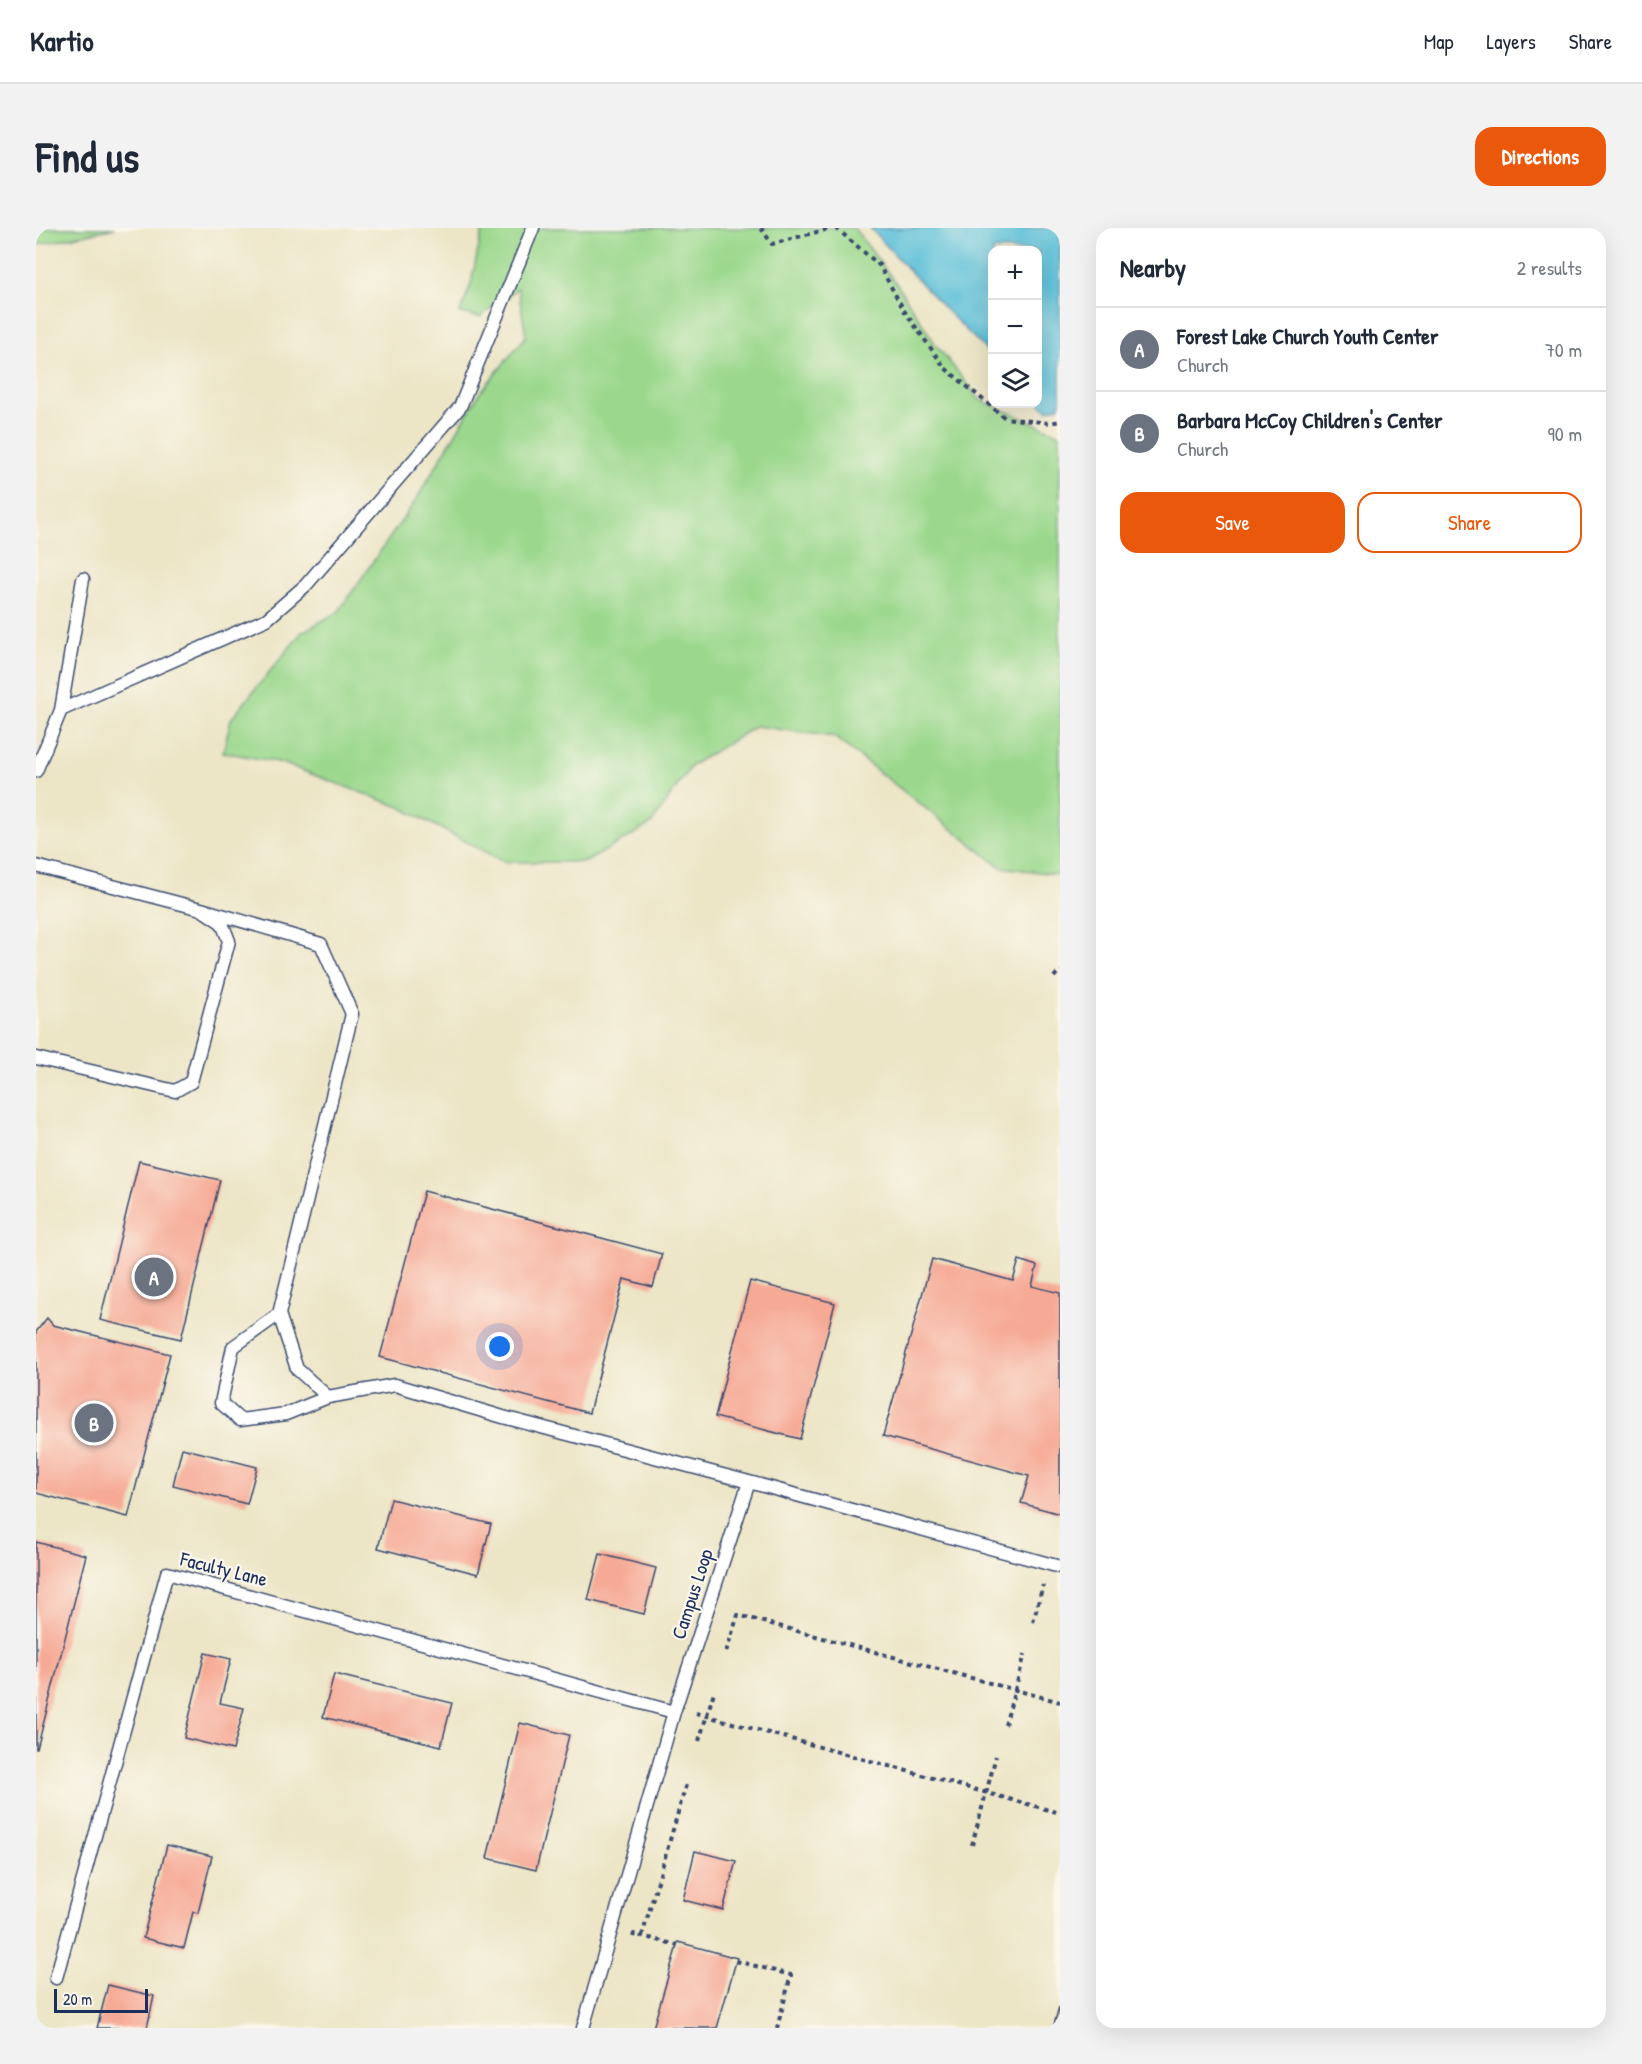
<!DOCTYPE html>
<meta charset="utf-8">
<style>
:root{--surface:#fff;--page:#f2f2f3;--text:#1f2937;--muted:#747a83;--line:#e0e1e3;--accent:#ea580c}
body{margin:0;font-family:"Patrick Hand",sans-serif;background:var(--page);color:var(--text)}
.controls{position:absolute;right:18px;top:18px;display:grid;overflow:hidden;border-radius:12px;box-shadow:0 6px 24px #0002}
.controls button{width:54px;height:54px;display:grid;place-items:center;padding:0;border:0;border-bottom:2px solid var(--line);background:var(--surface);color:var(--text);font:30px sans-serif}
.scale{position:absolute;left:18px;bottom:15px;width:94px;box-sizing:border-box;padding-left:6px;border:3px solid #1b2f5e;border-top:0;font-size:16px;line-height:21px;white-space:nowrap;color:#1b2f5e;-webkit-text-stroke:4px #fbf7ec;paint-order:stroke}
.you{position:absolute;left:464px;top:1119px;width:21px;height:21px;margin:-15px;border:4px solid #fff;border-radius:50%;background:#1a73e8;box-shadow:0 0 0 9px #1a73e833}
.badge{display:grid;place-items:center;width:39px;height:39px;border-radius:50%;background:var(--accent);color:#fff;font-size:20px;font-weight:700}
.pin{position:absolute;translate:-50% -50%;border:3px solid #fff;box-shadow:0 2px 6px #0006}
.list{margin:0;padding:0;list-style:none}
h2{display:flex;justify-content:space-between;align-items:center;height:78px;margin:0;padding:0 24px;font-size:26px}
h2 small{font-size:20px;font-weight:400;color:var(--muted)}
.list li{display:grid;grid-template-columns:39px 1fr auto;gap:18px;align-items:center;box-sizing:border-box;height:84px;padding:0 24px;border-top:2px solid var(--line)}
.list b{display:block;font-size:22px;white-space:nowrap}
.list p{margin:0;font-size:20px;white-space:nowrap;color:var(--muted)}
.list em{font-size:20px;font-style:normal;color:var(--muted)}
.actions{display:flex;gap:12px;padding:18px 24px}
.actions a{flex:1;padding:14px 0;border:2px solid var(--accent);border-radius:18px;text-align:center;font-size:21px;color:var(--accent)}
.actions .main{background:var(--accent);color:#fff}
.icon{flex:none;width:33px;height:33px;fill:none;stroke:currentColor;stroke-width:2;stroke-linecap:round;stroke-linejoin:round}
.map{position:relative;flex:none;width:1024px;height:1800px;overflow:hidden;border-radius:18px}
header{display:flex;align-items:center;gap:36px;box-sizing:border-box;height:84px;padding:0 30px;background:var(--surface);border-bottom:2px solid var(--line)}
header strong{font-size:28px}
nav{display:flex;gap:33px;margin-inline-start:auto;font-size:21px}
.intro{display:flex;align-items:center;justify-content:space-between;box-sizing:border-box;height:144px;padding:0 36px}
h1{margin:0;font-size:42px}
.button{padding:15px 27px;border-radius:18px;background:var(--accent);color:#fff;font-size:21px;font-weight:700}
main{display:flex;gap:36px;padding:0 36px}
aside{flex:1;background:var(--surface);border-radius:18px;box-shadow:0 6px 24px #0002}
.map>svg:first-child{display:block}
.green{fill:#9bd88d;stroke:#5b8476;stroke-width:1.5}
.water{fill:#5abfd8;stroke:#3a779b;stroke-width:1.5}
.building{fill:#f6aa96}
.lines{fill:none;stroke-linecap:round;stroke-linejoin:round}
.service-casing{stroke:#3a4a6e;stroke-width:15}
.path{stroke:#3a4a6e;stroke-width:4;stroke-dasharray:4.5 4.5;stroke-linecap:butt}
.service{stroke:#fff;stroke-width:12}
.labels{text-anchor:middle;stroke-width:4.5;stroke-linejoin:round;paint-order:stroke}
.street-label{font-size:20px;fill:#1b2f5e;stroke:#fbf7ec}
</style>
<header>
<strong>Kartio</strong>
<nav><a>Map</a><a>Layers</a><a>Share</a></nav>
</header>
<div class="intro"><h1>Find us</h1><a class="button">Directions</a></div>
<main>
<div class="map">
<svg width="1024" height="1800" viewBox="0 0 1024 1800">
<rect width="100%" height="100%" fill="#fbf7ec"/>
<filter id="ink" filterUnits="userSpaceOnUse"><feTurbulence type="fractalNoise" baseFrequency=".0167" numOctaves="2"/><feDisplacementMap in="SourceGraphic" scale="12" xChannelSelector="R" yChannelSelector="G"/><feConvolveMatrix kernelMatrix="1 2 1 2 8 2 1 2 1" color-interpolation-filters="sRGB"/></filter>
<filter id="wash" filterUnits="userSpaceOnUse"><feTurbulence type="fractalNoise" baseFrequency=".008" numOctaves="4" result="noise"/><feDisplacementMap in="SourceGraphic" scale="24" xChannelSelector="R" yChannelSelector="G"/><feGaussianBlur stdDeviation="1.35" result="paint"/><feColorMatrix in="noise" values="0 0 0 0 0 0 0 0 0 0 0 0 0 0 0 0 0 1.4 0 .05"/><feComposite in="paint" operator="in"/></filter>
<g filter="url(#wash)">
<rect width="100%" height="100%" fill="#ece5c6"/>
<path class="green" d="M0,0H79L0,17Z
M447,0H818L862,58L900,117L944,172L1024,206V647L965,639L798,509L720,498L656,537L615,596L550,634H468L364,579L246,535L187,524L195,491L266,404L302,384L380,272L443,166L490,108L482,60L444,89L424,85L434,59Z"/>
<path class="water" d="M834,0H1024V178L1011,182L1002,173V22H957L956,128L908,80Z"/>
<g id="blocks">
<path class="building" d="M103,933L184,952L145,1111L64,1092Z
M388,963L626,1026L617,1059L588,1051L553,1185L344,1129Z
M896,1031L977,1053L983,1032L1001,1038L996,1058L1024,1065V1286L985,1275L993,1248L847,1208Z
M714,1053L799,1075L764,1211L679,1189Z
M11,1090L17,1097L134,1126L92,1289L0,1265V1104Z
M146,1220L221,1239L211,1276L137,1257Z
M355,1271L455,1296L442,1346L342,1320Z
M0,1314L50,1327L1,1521H0Z
M564,1326L620,1340L608,1386L552,1372Z
M169,1425L195,1431L184,1475L208,1480L197,1522L148,1510Z
M298,1446L416,1475L405,1518L287,1489Z
M484,1495L533,1507L500,1642L451,1630Z
M131,1617L176,1628L162,1685L157,1684L148,1720L107,1710Z
M659,1623L700,1633L687,1682L647,1672Z
M642,1714L701,1730L681,1800H617Z
M72,1757L118,1768L111,1800H61Z
M1023,1779L1024,1800H1017Z"/>
</g>
</g>
<g filter="url(#ink)">
<use href="#blocks" fill-opacity="0" stroke="#3a4a6e" stroke-width="1.5"/>
<g class="lines">
<g class="service-casing">
<path id="service" d="M25,482L231,391L270,357L424,179L497,0
M0,543L25,482L47,351
M0,638L165,681L186,695L193,713L155,854L139,863L0,830
M165,681L285,716L316,786L243,1086L261,1141L292,1169
M243,1086L197,1119L185,1175L204,1192L250,1186L292,1169L359,1157L467,1189L713,1254
M20,1750L131,1345L638,1484
M547,1800L638,1484L713,1254L1024,1339"/>
</g>
<path class="path" d="M725,0L736,16L796,0
M800,0L843,37L869,84L909,140L969,190L1014,195L1024,193
M1018,749L1024,742
M997,1394L1007,1357
M690,1424L702,1387L1024,1474
M660,1485L1024,1585
M969,1497L989,1426
M663,1513L678,1464
M936,1617L960,1528
M606,1708L650,1557
M597,1709L598,1706L641,1717
M700,1733L755,1747L741,1800"/>
<use href="#service" class="service"/>
</g>
</g>
<g class="labels">
<g class="street-label">
<text transform="translate(188 1341) rotate(14)" y="7">Faculty Lane</text>
<text transform="translate(656 1366) rotate(-72)" y="7">Campus Loop</text>
</g>
</g>
</svg>
<div class="controls">
<button>+</button>
<button>−</button>
<button><svg class="icon" aria-label="layers" viewBox="0 0 24 24"><path d="M12 4l9 5-9 5-9-5zM3 14l9 5 9-5"/></svg></button>
</div>
<div class="scale">20 m</div>
<div class="you"></div>
<div class="pin badge" style="left:118px;top:1049px;background:#6b7280">A</div>
<div class="pin badge" style="left:58px;top:1195px;background:#6b7280">B</div>
</div>
<aside>
<h2>Nearby<small>2 results</small></h2>
<ul class="list">
<li><span class="badge" style="background:#6b7280">A</span><div><b>Forest Lake Church Youth Center</b><p>Church</p></div><em>70 m</em></li>
<li><span class="badge" style="background:#6b7280">B</span><div><b>Barbara McCoy Children's Center</b><p>Church</p></div><em>90 m</em></li>
</ul>
<div class="actions"><a class="main">Save</a><a>Share</a></div>
</aside>
</main>
